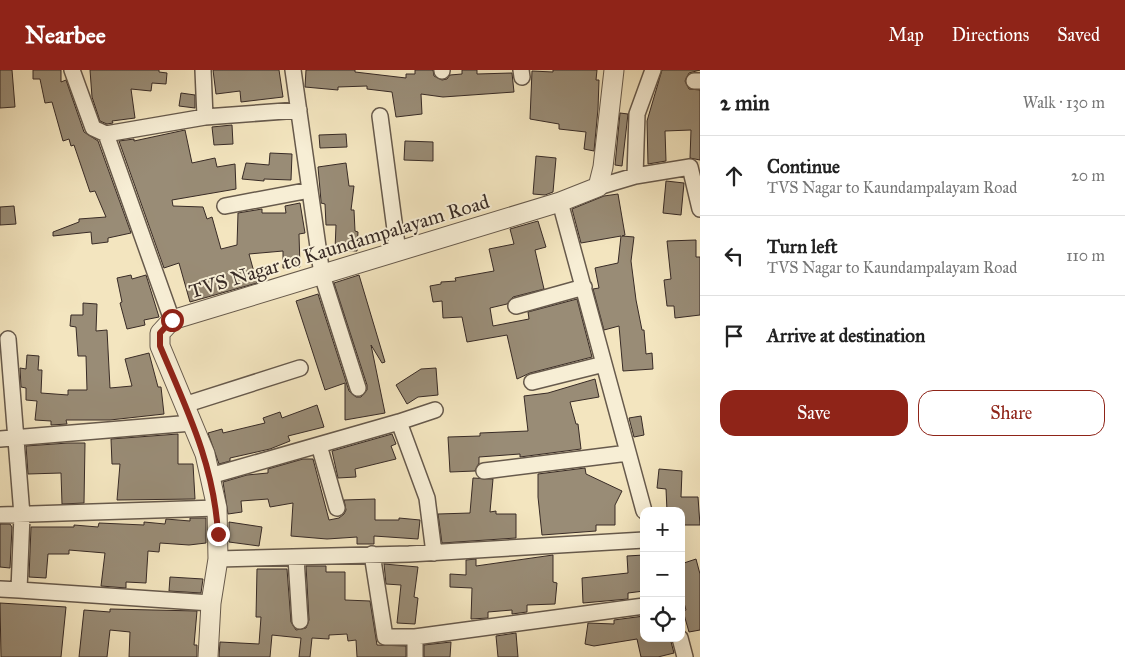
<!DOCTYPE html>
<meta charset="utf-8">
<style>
:root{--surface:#fff;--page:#f6f6f6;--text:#222;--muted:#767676;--line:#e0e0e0;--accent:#8f2418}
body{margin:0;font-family:"IM FELL Great Primer",serif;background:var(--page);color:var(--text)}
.controls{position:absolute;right:15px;bottom:15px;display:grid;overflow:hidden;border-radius:10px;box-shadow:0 5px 20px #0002}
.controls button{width:45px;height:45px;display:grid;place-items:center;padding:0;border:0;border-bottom:1px solid var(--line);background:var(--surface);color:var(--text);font:25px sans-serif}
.stop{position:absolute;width:15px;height:15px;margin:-11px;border:4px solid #8f2418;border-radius:50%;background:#fff}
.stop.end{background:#8f2418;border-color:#fff;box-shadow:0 1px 5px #0008}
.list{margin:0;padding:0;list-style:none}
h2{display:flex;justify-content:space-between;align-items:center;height:65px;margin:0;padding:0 20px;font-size:21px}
h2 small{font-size:16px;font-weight:400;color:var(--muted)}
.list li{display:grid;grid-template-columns:32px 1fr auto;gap:15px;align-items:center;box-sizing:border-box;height:80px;padding:0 20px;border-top:1px solid var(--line)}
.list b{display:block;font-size:19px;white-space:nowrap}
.list p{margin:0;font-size:16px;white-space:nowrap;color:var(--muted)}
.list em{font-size:16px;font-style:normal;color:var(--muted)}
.actions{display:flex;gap:10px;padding:15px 20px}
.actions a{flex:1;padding:11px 0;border:1px solid var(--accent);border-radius:15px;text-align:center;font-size:18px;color:var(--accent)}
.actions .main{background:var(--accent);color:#fff}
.icon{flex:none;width:28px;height:28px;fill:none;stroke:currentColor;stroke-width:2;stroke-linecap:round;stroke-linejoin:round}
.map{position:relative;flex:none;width:700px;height:587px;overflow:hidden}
header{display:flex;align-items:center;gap:30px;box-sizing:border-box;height:70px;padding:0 25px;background:var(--accent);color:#fff}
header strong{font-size:24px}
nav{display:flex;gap:28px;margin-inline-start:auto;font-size:18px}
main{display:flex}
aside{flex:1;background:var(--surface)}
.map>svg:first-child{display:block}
.building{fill:#998c76;stroke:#382b26}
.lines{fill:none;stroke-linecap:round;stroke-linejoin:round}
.minor-casing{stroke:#675a4c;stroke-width:18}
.tertiary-casing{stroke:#675a4c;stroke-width:21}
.minor{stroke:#f7eed5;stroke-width:15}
.tertiary{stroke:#f7eed5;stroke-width:19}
.route{stroke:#8f2418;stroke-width:6}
.labels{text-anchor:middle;stroke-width:4;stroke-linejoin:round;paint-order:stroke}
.street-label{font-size:20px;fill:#382b26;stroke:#f7eed5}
</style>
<header>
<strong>Nearbee</strong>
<nav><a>Map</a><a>Directions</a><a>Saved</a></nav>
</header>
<main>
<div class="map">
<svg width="700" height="587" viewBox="0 0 700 587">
<rect width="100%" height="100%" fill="#f3e5bf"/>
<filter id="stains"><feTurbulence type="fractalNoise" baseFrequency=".004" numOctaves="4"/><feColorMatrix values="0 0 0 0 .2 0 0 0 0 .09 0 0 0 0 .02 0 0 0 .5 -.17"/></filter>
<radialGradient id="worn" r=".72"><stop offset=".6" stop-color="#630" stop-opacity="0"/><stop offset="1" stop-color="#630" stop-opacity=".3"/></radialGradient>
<path class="building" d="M0,0H12L15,37L0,38Z
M33,0H61V12L66,10L84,62L98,71L131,163L108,168V172L92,174L91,162L53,166V162L79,152V149L106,147L95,121L90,122L74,75L71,76L69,69L63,71L52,32L45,33L40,9H33Z
M90,0H159V2L167,3L166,14L152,13L151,21L131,19L135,48L112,51L113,53L107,54L100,51L92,27Z
M213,0H279L283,27L241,32L240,21L216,24Z
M306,0H355V2L406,8V4H415V0H433L434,6L442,10L447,9L450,5L462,4V0H477V4L512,3L514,22L443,27L421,24L422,44L396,47L392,22L367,19V16L338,17V20L305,17Z
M553,0H597L596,10H599L598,39L594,81L584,79L586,62L559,59V54L530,49L532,1L553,2Z
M662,0H700L689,3L685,11L689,19L700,20V90L690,88L691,60L665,61L666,91L648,94L647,51Z
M181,23L195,25V38L179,36Z
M620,43L628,44L622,96L615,95Z
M232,55L233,74L214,75L212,57Z
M185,60L192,93L215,88L217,97L235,94L236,119L172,130L173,136L203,137L207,149L212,147L221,179L237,175L238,143L262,139V143H286L285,136L300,133L305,163L299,164L300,197L283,198V181L249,184L257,213L190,232L179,193L164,198L119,71L134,69V71Z
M346,64L347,77L320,78L319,65Z
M405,71L433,72V91L404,90Z
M270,83L292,84L291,110L264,109V111L242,109L246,93L269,95Z
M536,86L556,88L553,122L545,125L533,124Z
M346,93L349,116H354L351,140H354L355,161L358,162L357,181L335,180L336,155H326L325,134L321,133V131L318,97Z
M666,111L684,113L681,145L663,143Z
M618,124L625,165L622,166L634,167L631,191L636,230L642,260H644L646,284L652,283L653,299L623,301L619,256L604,260L593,219L599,218L595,198L618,193L621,166L581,173L572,139L604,126Z
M14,136L16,154L0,155V137Z
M538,151L546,177L535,180L544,219L513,227L507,234L490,238L493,256L529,249L528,242L577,229L592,287L530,303L517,309L507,265L467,272L462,247L443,248L442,231L433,232L430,216L441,214V212L456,211L455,208L494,201L489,179L514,174L510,159Z
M696,170V187H700V245L675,248L674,236H667L664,210L671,209L667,171Z
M131,205L132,209L146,205L159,247L144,250L145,255L127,259L120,233L122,232L117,208Z
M359,205L385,292L382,293L371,275L385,343L345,350V313L325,320L296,231L318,224L349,321L356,327H361L367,320V315L334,213Z
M83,233L97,234L96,261L107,260L110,318L132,316L125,289L149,283L158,317H161L164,344L110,350H66L67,354L51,355V351L35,350L37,331L26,330V318L21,317L20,298L26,299L27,285L39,286L38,300H42L41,323L68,325V320H87L86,286H78L76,257L70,256L71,245H83Z
M436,298L438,325L418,327L407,334L396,315L421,299Z
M595,309L599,327L570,332L576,354H578L581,379L520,387V384L479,387V393L475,401L450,402L448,367L480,366V363L528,361L524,326L548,323Z
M317,335L324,357L288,366L290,371L270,379L230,388V391L219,394L208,363L222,359L223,363L265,353L263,348L280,342L282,348Z
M641,346L644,365L634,367L629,348Z
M178,364V394H193L195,429L117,430L120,394H112L111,369Z
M392,364L396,374L391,376L396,389L355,399L356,407L338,408L332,381Z
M68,373H85L84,433L62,434L61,403L28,404L26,376Z
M303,389H313L329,450L339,448L344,444L346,440L344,430L375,429V450H399V448L420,450L418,469L374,466V474H357V467L327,469L291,466L293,433L270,437L268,429L241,431L242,442L228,444L223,412L247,405L268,403V399Z
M585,398L586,404L622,421L615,435V455H596V461L542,465L538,427V404Z
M659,399L682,401L681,427H698L700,455H681V441H667L666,419L657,418Z
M473,408L493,409L490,442L496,441V444H516V468L442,473L438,444L470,443Z
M190,448H206V473L189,475L160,473L159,482L148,481L146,513L126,512V518L101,516L105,483L69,480V484H48L46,508L29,507L31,457H74V455L98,457L99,453L144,455V452L165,454L166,449L190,451Z
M229,452L262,457L259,476L229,472Z
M0,454H10L12,457L10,498L0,497Z
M553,485V512L557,513L555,534L527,535V542L512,544V540L488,542V548L471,549L472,518L450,517V504L466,505V490L476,489V496Z
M644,485V498H641L644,521L628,523V529L583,533L582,508L628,503L627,486Z
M696,489L700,504V560L689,562L683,541L686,540L681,522V494Z
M384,494L418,497L414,527L418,528L415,554L397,553L401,515L386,514Z
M306,496H326V502H345V530L370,531L377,575L406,576V587H357L356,570L348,571L347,564L329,565V569L312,568L310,587H299L301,568L272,565L270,587H219L220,572L259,574L261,547H256L257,499H287L291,552L296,560L306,558L309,550Z
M170,507L203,509L201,523L169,521Z
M0,533L66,537L61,587H1Z
M110,539L197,541L194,575H197V587H129L130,562L110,560L107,587H79L84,540L110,542Z
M644,546L643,568H670L674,583L658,587H641L637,569L594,576L585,574L588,553L614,554V550Z
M516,563L518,587H498L496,566Z
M451,572L450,587H424V575Z"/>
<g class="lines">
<g class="minor-casing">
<path id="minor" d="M72,0L93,58L106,64L172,250
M293,0L322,205L358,318
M521,0L522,7
M442,1V0
M694,11H700
M380,46L398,182
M205,47L299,40
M106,64L205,47L203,0
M635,106L637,44L653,0
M598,117L635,106L690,97L700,139
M560,132L644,441
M225,136L310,120
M516,236L584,217
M8,269L22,445L19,520L211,533
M532,312L604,294
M184,335L300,298
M399,352L435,340
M0,369L192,353
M319,375L337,438
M484,401L628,383
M210,406L399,352L427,428L434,483
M0,445L217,438
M372,484L385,567H415L644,536
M296,488L300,551
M218,489L409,484L644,470
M0,519L19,520
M415,567V587
M680,568L685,587"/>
</g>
<g class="tertiary-casing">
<path id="tertiary" d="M208,587L211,533L218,489L217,438L205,384L160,276V263L172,250L560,132L598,117L603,97L614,0"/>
</g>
<use href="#minor" class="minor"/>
<use href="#tertiary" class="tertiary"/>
</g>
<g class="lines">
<path class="route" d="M172,250L160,263V276C187,340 214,394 218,464"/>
</g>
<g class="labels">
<g class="street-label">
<text transform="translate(339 176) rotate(-17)" y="7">TVS Nagar to Kaundampalayam Road</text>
</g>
</g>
<rect width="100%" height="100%" filter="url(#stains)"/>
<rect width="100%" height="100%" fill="url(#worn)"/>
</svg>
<div class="controls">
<button>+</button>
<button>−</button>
<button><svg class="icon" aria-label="locate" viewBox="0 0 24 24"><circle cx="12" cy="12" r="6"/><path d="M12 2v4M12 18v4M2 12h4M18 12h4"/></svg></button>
</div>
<div class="stop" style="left:172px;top:250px"></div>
<div class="stop end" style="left:218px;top:464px"></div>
</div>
<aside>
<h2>2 min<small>Walk · 130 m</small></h2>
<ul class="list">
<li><svg class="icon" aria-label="ahead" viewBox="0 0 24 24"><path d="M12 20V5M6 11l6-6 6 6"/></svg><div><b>Continue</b><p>TVS Nagar to Kaundampalayam Road</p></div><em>20 m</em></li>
<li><svg class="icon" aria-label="left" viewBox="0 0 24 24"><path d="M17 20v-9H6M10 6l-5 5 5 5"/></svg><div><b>Turn left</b><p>TVS Nagar to Kaundampalayam Road</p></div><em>110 m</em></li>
<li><svg class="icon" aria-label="arrive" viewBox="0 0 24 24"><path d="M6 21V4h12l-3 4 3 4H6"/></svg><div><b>Arrive at destination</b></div></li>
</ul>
<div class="actions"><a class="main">Save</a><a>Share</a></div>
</aside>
</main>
